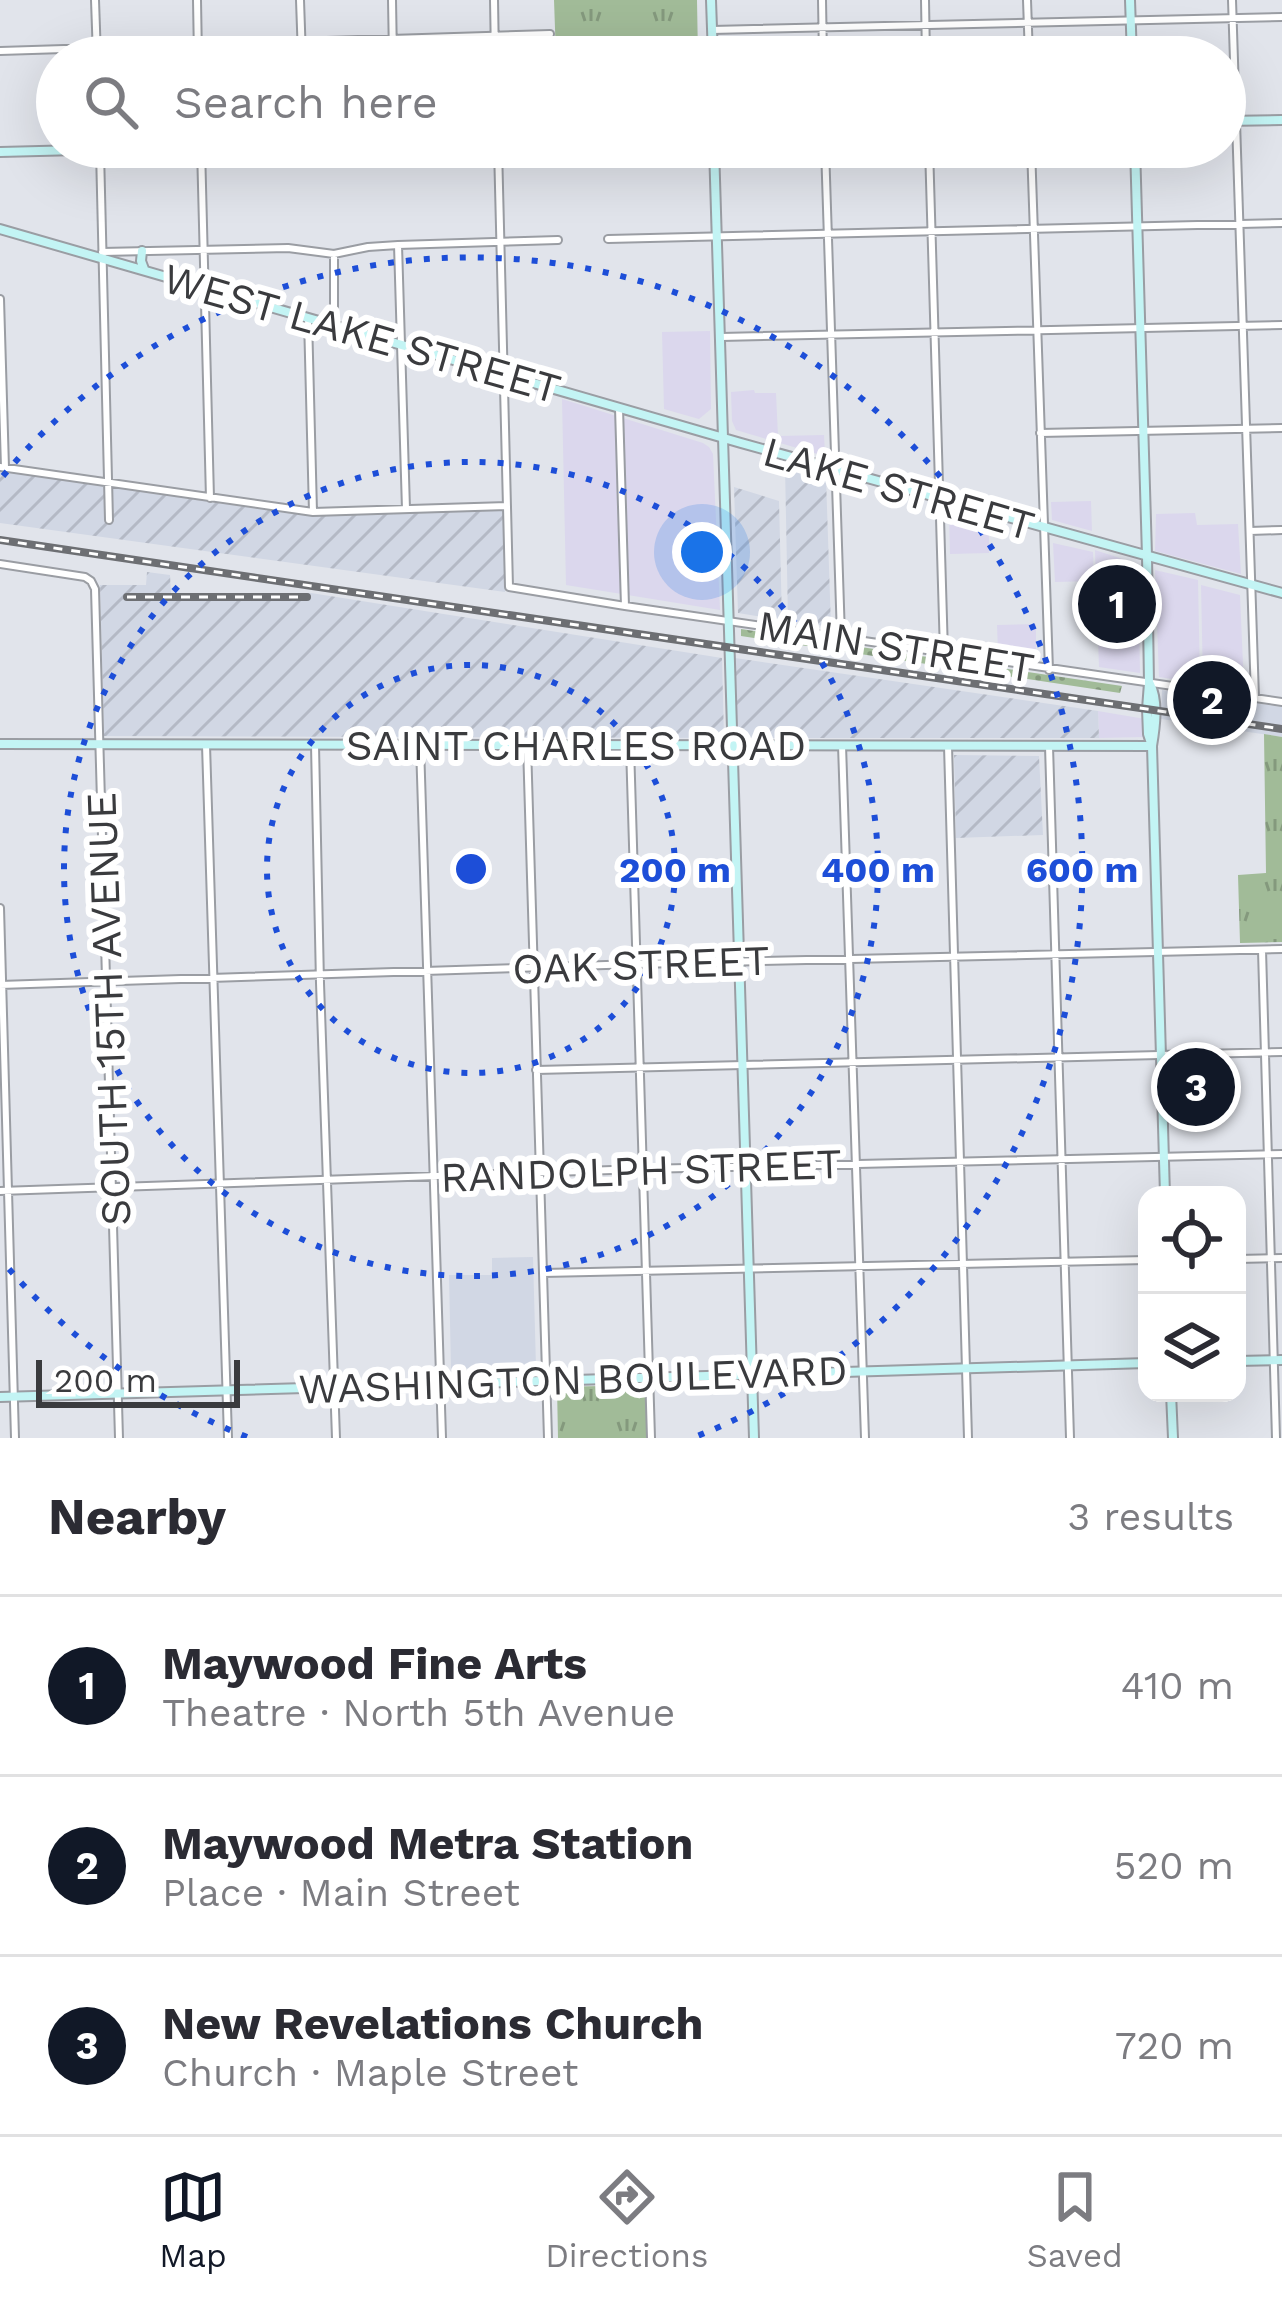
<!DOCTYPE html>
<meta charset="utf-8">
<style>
:root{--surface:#fff;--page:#f7f7f7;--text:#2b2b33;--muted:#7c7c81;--line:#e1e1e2;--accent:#111827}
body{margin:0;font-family:"Work Sans",sans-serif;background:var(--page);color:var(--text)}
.controls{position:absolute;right:36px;bottom:36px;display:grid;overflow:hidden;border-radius:24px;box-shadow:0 12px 48px #0002}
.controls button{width:108px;height:108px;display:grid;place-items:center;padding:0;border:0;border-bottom:3px solid var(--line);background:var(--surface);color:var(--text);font:60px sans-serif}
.scale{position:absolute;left:36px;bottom:30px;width:204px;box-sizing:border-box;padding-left:12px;border:6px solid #3a3b3e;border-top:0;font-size:33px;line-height:42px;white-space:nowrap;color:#3a3b3e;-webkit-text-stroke:9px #fff;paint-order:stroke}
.you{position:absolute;left:702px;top:552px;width:42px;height:42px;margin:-30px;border:9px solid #fff;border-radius:50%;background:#1a73e8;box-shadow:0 0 0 18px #1a73e833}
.badge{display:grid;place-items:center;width:78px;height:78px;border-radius:50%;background:var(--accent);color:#fff;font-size:39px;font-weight:700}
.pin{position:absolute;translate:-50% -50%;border:6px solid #fff;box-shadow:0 3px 12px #0006}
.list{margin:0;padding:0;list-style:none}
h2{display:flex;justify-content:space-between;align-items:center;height:156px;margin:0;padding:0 48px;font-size:51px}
h2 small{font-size:39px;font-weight:400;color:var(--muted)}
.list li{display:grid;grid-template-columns:78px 1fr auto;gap:36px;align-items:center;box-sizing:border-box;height:180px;padding:0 48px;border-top:3px solid var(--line)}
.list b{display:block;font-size:45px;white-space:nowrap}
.list p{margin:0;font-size:39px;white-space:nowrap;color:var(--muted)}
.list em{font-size:39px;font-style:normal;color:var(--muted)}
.icon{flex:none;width:66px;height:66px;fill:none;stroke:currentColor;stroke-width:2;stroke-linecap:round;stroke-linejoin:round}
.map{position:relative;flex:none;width:1282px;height:1438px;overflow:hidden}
.search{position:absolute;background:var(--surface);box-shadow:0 12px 48px #0002;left:36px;right:36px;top:36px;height:132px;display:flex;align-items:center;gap:30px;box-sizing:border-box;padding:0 42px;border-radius:66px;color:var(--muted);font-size:45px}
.sheet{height:696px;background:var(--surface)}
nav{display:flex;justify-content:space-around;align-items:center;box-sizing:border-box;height:168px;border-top:3px solid var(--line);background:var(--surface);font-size:33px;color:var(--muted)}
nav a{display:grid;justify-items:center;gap:6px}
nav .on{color:var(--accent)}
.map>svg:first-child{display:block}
.commercial{fill:#dbd7ed}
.industrial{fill:url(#industrial-furrows)}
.built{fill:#d1d7e4}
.grass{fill:url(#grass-dots)}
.park{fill:url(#park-tufts)}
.pitch{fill:#a1bb98}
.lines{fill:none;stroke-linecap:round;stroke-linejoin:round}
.street-casing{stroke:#9a9da3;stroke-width:10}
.secondary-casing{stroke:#9a9da3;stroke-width:12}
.street{stroke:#fff;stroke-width:6}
.secondary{stroke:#c3f4f4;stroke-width:8}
.rail-casing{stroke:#6d6f73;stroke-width:8}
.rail{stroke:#fff;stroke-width:3;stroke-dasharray:9;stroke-linecap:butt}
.ring{fill:none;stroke:#1d4ed8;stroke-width:6;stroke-dasharray:6 12}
.labels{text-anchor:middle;stroke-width:12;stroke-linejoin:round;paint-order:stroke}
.street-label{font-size:42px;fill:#3a3b3e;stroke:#fff}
.centre{fill:#1d4ed8;stroke:#fff;stroke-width:6}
.ring-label{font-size:36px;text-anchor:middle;font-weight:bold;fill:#1d4ed8;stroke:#fff;stroke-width:12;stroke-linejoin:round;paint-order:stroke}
</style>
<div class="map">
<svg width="1282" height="1438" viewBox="0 0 1282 1438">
<defs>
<pattern id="industrial-furrows" width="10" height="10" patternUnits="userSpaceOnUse" patternTransform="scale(3)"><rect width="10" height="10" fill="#d1d7e4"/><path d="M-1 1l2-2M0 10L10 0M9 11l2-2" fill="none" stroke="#b4b9c5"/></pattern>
<pattern id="grass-dots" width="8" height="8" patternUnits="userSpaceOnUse" patternTransform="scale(3)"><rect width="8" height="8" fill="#a1bb98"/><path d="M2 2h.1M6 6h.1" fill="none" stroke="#84997d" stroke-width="1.8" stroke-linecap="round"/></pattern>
<pattern id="park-tufts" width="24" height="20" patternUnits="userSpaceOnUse" patternTransform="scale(3)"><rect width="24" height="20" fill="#a1bb98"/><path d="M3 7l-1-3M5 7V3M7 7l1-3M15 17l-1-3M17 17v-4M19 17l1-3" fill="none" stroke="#84997d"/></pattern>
</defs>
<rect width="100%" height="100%" fill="#e1e4eb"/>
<path class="commercial" d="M710,331L711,409L699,419L664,409L662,332Z
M754,390L755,393H776L778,436L824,435L825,454L821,455L736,430L732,421L731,392Z
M562,399L703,443L709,447L713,454L720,610L566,585Z
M1091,501L1092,531L1052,520L1051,502Z
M949,512L989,523V553L950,554Z
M1195,513L1197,525L1238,524L1241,574L1155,551L1156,514Z
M1053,543L1093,552L1094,581L1055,582Z
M1095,550L1138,564L1140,673L1099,667Z
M1155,570L1198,580L1200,683L1159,677Z
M1201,585L1240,595L1244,688L1240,689L1203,683Z
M1036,624V658L998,651L997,625Z
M1098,711L1145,719L1146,737L1099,738Z"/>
<path class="industrial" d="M785,466L826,478L831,627L788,620Z
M0,471L303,515L504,509L505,592L0,523Z
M734,487L779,501L782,620L738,613Z
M147,572L170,575L171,593H311L722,658L724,738L104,736L100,585H146Z
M735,658L1098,711L1099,738H738Z
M954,755L1039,756L1043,835L956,838Z"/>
<path class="built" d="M813,38V57H722V40Z
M1162,690L1282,707V737L1161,719Z
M533,1257L536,1367L451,1369L449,1275H492V1258Z"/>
<path class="grass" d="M741,629L1122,686L1120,693L741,636Z"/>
<path class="park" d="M554,0H697L698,57H556Z
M1264,734L1282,737V942L1240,943L1238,875L1266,873Z
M645,1385L647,1438H558L557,1387Z"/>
<path class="pitch" d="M601,39H697L698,57H596L598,54L597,43Z"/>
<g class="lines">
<g class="street-casing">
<path id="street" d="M95,0L97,57
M197,0L198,57
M300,0L302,57
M392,0L393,57
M494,0L495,57
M822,0L823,57
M925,0L926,57
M1027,0L1029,57
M1232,0L1255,698
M712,30L1282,17
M0,51L550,34
M201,147L210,498
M498,147L509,587L625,606L1282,702
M825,147L841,637
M929,147L944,653
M1031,147L1049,670
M100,151L109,520
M608,239L1282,223
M398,245L406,509
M102,252L288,248L334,254L368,247L398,245L558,240
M334,254V326
M0,299L5,468
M308,318L313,512
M721,337L1282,325
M619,408L625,606
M1040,433L1282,428
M0,467L313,512L507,506
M1250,531L1282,530
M0,564L85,577L91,581L95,589L119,1438
M206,745L228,1438
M315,745L320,983L336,1438
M420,745L442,1438
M527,745L548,1438
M842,745L865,1438
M630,746L651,1438
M948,746L968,1438
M1049,746L1070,1438
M0,908L15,1438
M1262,950L1276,1438
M0,985L636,964L1282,949
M536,1070L1282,1052
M0,1191L642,1169L1282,1154
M1237,1259L1282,1258
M543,1273L1147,1260"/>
</g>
<g class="secondary-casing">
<path id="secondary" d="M711,0L713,57
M1130,0L1132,57
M1225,121L1282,120
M714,147L754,1438
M1135,147L1147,556L1149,683L1147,709L1148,734L1152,746
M0,152L196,147
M0,229L741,443L1282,593
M142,251L141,261L144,269
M1150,684C1159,701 1155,728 1152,746L1165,1195
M0,744L1152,746
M1237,1361L1282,1360
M1171,1393L1173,1438
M0,1397L1147,1363"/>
</g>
<use href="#street" class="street"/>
<use href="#secondary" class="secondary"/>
<g class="rail-casing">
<path id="rail" d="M0,540L1282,729
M127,597H307"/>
</g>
<use href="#rail" class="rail"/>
</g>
<g class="ring">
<circle cx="471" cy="869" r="204"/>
<circle cx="471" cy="869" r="407"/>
<path d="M247 1437A611 611 0 0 1 3 1262M3 476A611 611 0 1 1 695 1437"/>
</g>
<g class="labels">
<g class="street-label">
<text transform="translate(362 333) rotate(16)" y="15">WEST LAKE STREET</text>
<text transform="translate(899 488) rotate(16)" y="15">LAKE STREET</text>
<text transform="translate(896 646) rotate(9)" y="15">MAIN STREET</text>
<text x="576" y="760">SAINT CHARLES ROAD</text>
<text transform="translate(641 964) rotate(-2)" y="15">OAK STREET</text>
<text transform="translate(108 1009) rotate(-92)" y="15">SOUTH 15TH AVENUE</text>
<text transform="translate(641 1170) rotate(-2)" y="15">RANDOLPH STREET</text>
<text transform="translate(573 1379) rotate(-2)" y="15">WASHINGTON BOULEVARD</text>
</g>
</g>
<circle cx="471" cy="869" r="18" class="centre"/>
<g class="ring-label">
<text x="675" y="882">200 m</text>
<text x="878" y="882">400 m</text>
<text x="1082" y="882">600 m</text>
</g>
</svg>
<div class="controls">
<button><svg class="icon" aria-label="locate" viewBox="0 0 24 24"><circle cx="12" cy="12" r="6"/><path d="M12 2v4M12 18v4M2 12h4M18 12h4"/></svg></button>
<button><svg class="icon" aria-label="layers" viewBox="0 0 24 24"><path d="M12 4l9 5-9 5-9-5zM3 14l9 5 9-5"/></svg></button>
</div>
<div class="scale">200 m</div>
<div class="you"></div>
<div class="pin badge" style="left:1117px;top:604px">1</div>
<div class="pin badge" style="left:1212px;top:700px">2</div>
<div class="pin badge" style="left:1196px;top:1087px">3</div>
<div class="search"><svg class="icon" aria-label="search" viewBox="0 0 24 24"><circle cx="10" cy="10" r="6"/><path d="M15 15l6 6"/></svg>Search here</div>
</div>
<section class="sheet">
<h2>Nearby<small>3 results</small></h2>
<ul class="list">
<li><span class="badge">1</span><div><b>Maywood Fine Arts</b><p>Theatre · North 5th Avenue</p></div><em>410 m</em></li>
<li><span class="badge">2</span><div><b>Maywood Metra Station</b><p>Place · Main Street</p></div><em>520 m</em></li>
<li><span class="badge">3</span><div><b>New Revelations Church</b><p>Church · Maple Street</p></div><em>720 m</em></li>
</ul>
</section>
<nav>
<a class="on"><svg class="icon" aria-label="map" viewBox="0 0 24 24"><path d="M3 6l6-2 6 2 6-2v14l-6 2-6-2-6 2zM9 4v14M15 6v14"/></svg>Map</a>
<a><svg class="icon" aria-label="directions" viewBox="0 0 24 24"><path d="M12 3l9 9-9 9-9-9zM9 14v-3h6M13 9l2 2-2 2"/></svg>Directions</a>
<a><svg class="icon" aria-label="saved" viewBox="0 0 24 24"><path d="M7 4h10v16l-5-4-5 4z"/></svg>Saved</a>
</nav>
